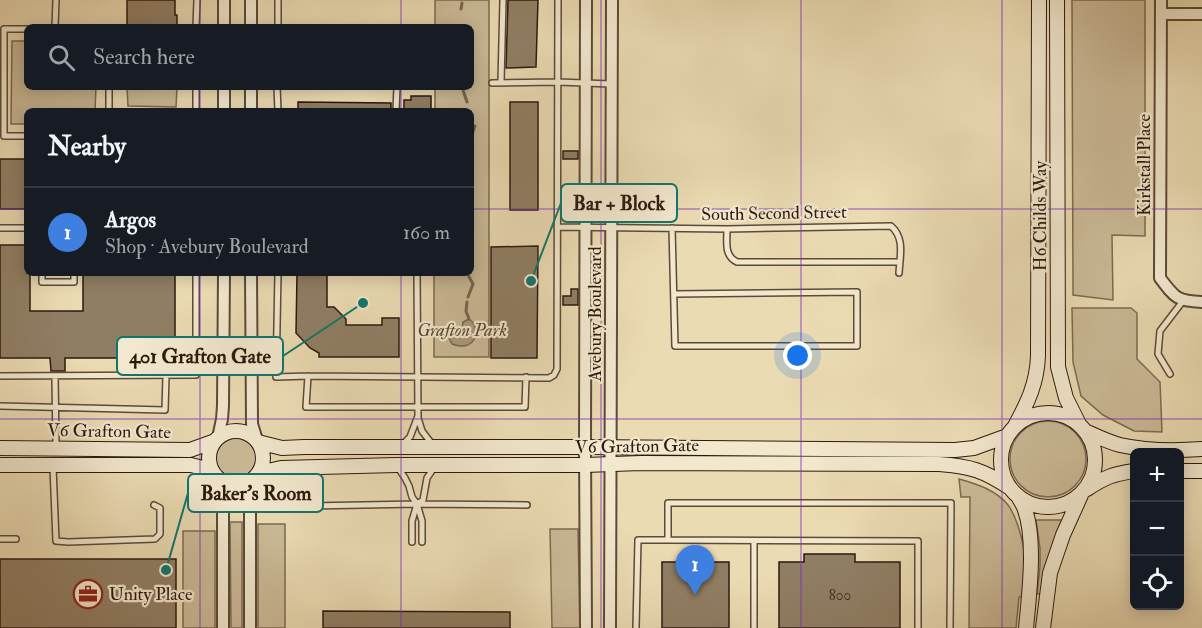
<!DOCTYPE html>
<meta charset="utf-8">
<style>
:root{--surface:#171b24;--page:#242831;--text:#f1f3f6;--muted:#9ea1a6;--line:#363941;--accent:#0f766e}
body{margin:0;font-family:"IM FELL Double Pica",serif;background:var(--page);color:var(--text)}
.controls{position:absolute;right:18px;bottom:18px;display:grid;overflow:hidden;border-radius:9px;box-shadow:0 3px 15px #0003}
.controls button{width:54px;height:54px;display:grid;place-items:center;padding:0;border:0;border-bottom:2px solid var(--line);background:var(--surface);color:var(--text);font:30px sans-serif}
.you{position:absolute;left:798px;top:356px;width:21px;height:21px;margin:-15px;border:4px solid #fff;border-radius:50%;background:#1a73e8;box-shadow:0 0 0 9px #1a73e833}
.badge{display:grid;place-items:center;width:39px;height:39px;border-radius:50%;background:var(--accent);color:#fff;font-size:20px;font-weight:700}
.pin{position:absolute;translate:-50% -50px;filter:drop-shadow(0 2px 3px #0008)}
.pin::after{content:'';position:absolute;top:32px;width:21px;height:18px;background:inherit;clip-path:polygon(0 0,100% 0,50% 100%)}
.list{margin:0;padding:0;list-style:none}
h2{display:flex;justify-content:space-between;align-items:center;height:78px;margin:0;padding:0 24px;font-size:26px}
h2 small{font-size:20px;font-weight:400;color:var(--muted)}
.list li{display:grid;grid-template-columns:39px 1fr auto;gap:18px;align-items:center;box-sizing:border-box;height:90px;padding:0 24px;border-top:2px solid var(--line)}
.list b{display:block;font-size:22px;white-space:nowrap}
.list p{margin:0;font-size:20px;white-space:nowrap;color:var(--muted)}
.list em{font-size:20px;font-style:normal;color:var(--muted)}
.icon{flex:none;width:33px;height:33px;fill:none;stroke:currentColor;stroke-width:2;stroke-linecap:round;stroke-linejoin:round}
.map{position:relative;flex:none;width:1202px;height:628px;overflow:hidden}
.search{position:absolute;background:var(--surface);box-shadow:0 3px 15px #0003;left:24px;top:24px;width:450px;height:66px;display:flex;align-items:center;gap:15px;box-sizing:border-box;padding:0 21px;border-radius:9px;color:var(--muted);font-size:22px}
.panel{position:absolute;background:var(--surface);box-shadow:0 3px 15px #0003;left:24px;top:108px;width:450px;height:168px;border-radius:9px}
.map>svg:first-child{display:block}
.green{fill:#cbba97;stroke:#7c6a52;stroke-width:1.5}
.water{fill:#aa997b;stroke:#78664f;stroke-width:1.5}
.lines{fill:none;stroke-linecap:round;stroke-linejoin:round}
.stream{stroke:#78664f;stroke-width:3}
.building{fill:#907e64;stroke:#2d190e;stroke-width:1.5}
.lane-casing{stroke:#5c4a37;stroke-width:8}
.street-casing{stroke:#5c4a37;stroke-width:14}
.secondary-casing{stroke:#2d190e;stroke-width:16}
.lane{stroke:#f2e8ce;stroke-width:5}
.street{stroke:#f2e8ce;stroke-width:10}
.secondary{stroke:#f2e8ce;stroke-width:14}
.grid{fill:none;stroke:#7b2cbf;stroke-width:1.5;stroke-opacity:0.55}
.labels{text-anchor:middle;stroke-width:4.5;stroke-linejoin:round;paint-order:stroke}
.number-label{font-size:15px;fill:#463224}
.street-label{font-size:18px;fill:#2d190e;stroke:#f2e8ce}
.park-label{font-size:18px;font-style:italic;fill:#5c4937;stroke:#f2e8ce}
.poi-label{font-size:18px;fill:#2d190e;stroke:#f2e8ce;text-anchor:start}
.leader{fill:none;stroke:#0f766e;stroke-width:2}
.callout-dot{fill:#0f766e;stroke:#f2e8ce;stroke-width:2}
.callout{fill:#f2e8ce;stroke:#0f766e;stroke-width:2}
.callout-label{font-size:20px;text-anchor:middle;font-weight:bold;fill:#2d190e}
</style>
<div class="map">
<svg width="1202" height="628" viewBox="0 0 1202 628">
<rect width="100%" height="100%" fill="#ebdbb3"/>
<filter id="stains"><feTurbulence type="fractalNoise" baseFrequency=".00333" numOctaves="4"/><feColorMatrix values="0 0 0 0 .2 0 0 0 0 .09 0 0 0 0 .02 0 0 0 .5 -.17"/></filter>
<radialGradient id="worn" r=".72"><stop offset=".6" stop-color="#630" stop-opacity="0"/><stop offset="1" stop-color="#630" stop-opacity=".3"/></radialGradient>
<path class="green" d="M435,0H489V357H434V273H471V111H435V87H471V27H435Z
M1072,0H1145V236L1112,235L1113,300L1073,295Z
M12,41H27V87H96L95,111H27V124H11Z
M127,87H177L176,107L128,106Z
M1072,308H1131L1137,313V359L1160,382L1162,432L1134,431L1103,415L1081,396L1073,362Z
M1010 459a38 38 0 1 1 76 0a38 38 0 1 1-76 0Z
M216 458a20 20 0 1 1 40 0a20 20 0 1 1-40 0Z
M285,477L284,487L264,512L257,511C257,490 262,479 285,477Z
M195,478C215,482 215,491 215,509L209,512L188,490L191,481Z
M959,479C977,484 996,490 1008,505C1017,517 1024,544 1025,558C1026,570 1024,584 1023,596L1019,597L1016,628H969L970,497H961Z
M1036,520H1062L1054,543L1043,594H1037L1040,566V548Z
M230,522H242V628H231Z
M258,524H285V628H258Z
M550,529H578L580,628H552Z
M183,531H215V628H183Z"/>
<path class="water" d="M469,319C484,330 474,353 452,344L449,338C452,332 457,334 462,330L463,322Z"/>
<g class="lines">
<path class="stream" d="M461,9L462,3
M462,87L467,102
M471,137L475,126
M467,273L473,284L468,297
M467,302L466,311L469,319"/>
</g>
<path class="building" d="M127,0H175V15H177V27H127Z
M508,0H538L536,67L506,68Z
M411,96H431V111H404V100H411Z
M298,102L391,103V111H298Z
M510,102H538V210H510Z
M563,151H578V159H563Z
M0,159H27V209H0Z
M0,245H27V273H30V311H83V273H175V340H144V358H65V371H51L50,358H0Z
M538,246L537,358H491V247Z
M297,273H327V307H334L346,319V325H382V318H399V357H319V353L310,348L296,333Z
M571,289H578V305H563V296H571Z
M804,554H855V562H900V628H779V562H804Z
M0,559H176V628H0Z
M662,562H729V628H662Z
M323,611L510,612V628H323Z"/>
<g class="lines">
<g class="lane-casing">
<path id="lane" d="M55,27L56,0
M196,27L197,0
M278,27V0
M27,29H4V136H27
M501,82L503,0
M492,83L558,82L611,84
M109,87V111
M196,87V111
M277,87L278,111
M396,111L397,87
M557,227L727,229L891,226C905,238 900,256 899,273
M0,228H27
M672,228L675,346H857V292L674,294
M727,229C727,242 724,256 737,262H899
M42,273V282H74V273
M278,273L276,377L308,376L549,378L554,375L557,369L558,0
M1170,374L1158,354L1160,331L1183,301
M0,376L196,375V273
M55,376L56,446
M308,376L306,407H525L526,377
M0,406L165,410L166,376
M418,418L422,431L432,444
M403,444L410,437L418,416L417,273
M397,466L405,478L409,486L412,497L417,504L422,521V542
M53,467L56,541L68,542L155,539L160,534V508L154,505
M309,506L417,504L527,505
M0,539H16
M668,540V503H951L950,628
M754,541V628
M412,542V521L417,504L423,500L427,478L435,466
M636,628L638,540H668L918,541V628"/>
</g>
<g class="street-casing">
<path id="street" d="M251,0V27
M586,0L585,447L586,628
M1161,0L1160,278C1175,298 1177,301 1202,302
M1161,14H1202
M224,27V0
M251,87V111
M224,111V87
M251,273L252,424L257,440
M218,438L222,419L223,406L224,273
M215,475L222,493L223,501V628
M250,628V496L257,475
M610,628L612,0"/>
</g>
<g class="secondary-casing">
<path id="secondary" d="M1057,0L1058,367L1066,398L1080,426
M1001 460a47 47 0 1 1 94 0a47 47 0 1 1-94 0Z
M1015,426C1028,402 1037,383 1038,356L1039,0
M209 458a27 27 0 1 1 54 0a27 27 0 1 1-54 0Z
M1085,431C1096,436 1108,442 1120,445C1147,451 1175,451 1202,449
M258,442L282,448L304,447H585L955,450L974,448L1007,436
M0,448L190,450L215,441
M0,465H191L199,467L213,474
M1180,471H1202
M259,473L281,468L396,465H585L641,463L939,464C970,466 985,471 1010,488
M1087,489C1105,477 1113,474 1134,471
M1019,498C1021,502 1024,506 1025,510C1036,541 1029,596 1026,628
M1043,628L1050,573L1063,535L1081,495"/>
</g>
<use href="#lane" class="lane"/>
<use href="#street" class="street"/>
<use href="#secondary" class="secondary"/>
</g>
<path class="grid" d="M200,0V27M401,0V27M601,0V628M801,0V628M1002,0V628M200,87V111M401,87V111M0,209H27M471,209H1202M200,273V628M401,273V628M0,419H1202"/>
<defs>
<g id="office-ring" transform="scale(1.5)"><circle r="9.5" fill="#f2e8ce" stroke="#8f2418" stroke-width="1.5"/><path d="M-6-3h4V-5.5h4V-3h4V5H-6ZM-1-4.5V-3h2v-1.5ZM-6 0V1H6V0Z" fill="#8f2418"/></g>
</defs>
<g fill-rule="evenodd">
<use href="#office-ring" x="88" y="594"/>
</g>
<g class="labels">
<g class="number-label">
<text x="840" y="600">800</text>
</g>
<g class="street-label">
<text transform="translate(1144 165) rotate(-90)" y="6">Kirkstall Place</text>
<text transform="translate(774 213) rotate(-1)" y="6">South Second Street</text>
<text transform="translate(1040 216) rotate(-90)" y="6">H6 Childs Way</text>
<text transform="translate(595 314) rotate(-90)" y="6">Avebury Boulevard</text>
<text transform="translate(109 431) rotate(1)" y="6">V6 Grafton Gate</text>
<text transform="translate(637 446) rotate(-1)" y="6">V6 Grafton Gate</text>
</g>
<g class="park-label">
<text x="462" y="336">Grafton Park</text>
</g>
<g class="poi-label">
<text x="109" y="600">Unity Place</text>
</g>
</g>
<path class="leader" d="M531 281L561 203M363 303L283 356M166 570L188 493"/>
<g class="callout-dot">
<circle cx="531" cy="281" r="6"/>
<circle cx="363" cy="303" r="6"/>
<circle cx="166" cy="570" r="6"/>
</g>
<g class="callout">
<rect x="561" y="184" width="116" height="38" rx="6"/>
<rect x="117" y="337" width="166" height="38" rx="6"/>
<rect x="188" y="474" width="135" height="38" rx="6"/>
</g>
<g class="callout-label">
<text x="619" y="210">Bar + Block</text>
<text x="200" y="363">401 Grafton Gate</text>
<text x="256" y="500">Baker's Room</text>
</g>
<rect width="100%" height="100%" filter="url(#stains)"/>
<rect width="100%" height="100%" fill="url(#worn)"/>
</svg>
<div class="controls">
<button>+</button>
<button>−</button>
<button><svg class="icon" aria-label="locate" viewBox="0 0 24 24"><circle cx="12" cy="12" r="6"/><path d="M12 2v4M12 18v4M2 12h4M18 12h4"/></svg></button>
</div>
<div class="you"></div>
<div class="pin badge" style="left:695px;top:595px;background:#3f7fe0">1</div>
<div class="search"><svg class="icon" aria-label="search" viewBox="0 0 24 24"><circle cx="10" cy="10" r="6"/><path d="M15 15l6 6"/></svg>Search here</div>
<section class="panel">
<h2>Nearby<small></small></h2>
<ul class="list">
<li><span class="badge" style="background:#3f7fe0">1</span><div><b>Argos</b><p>Shop · Avebury Boulevard</p></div><em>160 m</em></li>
</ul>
</section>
</div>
